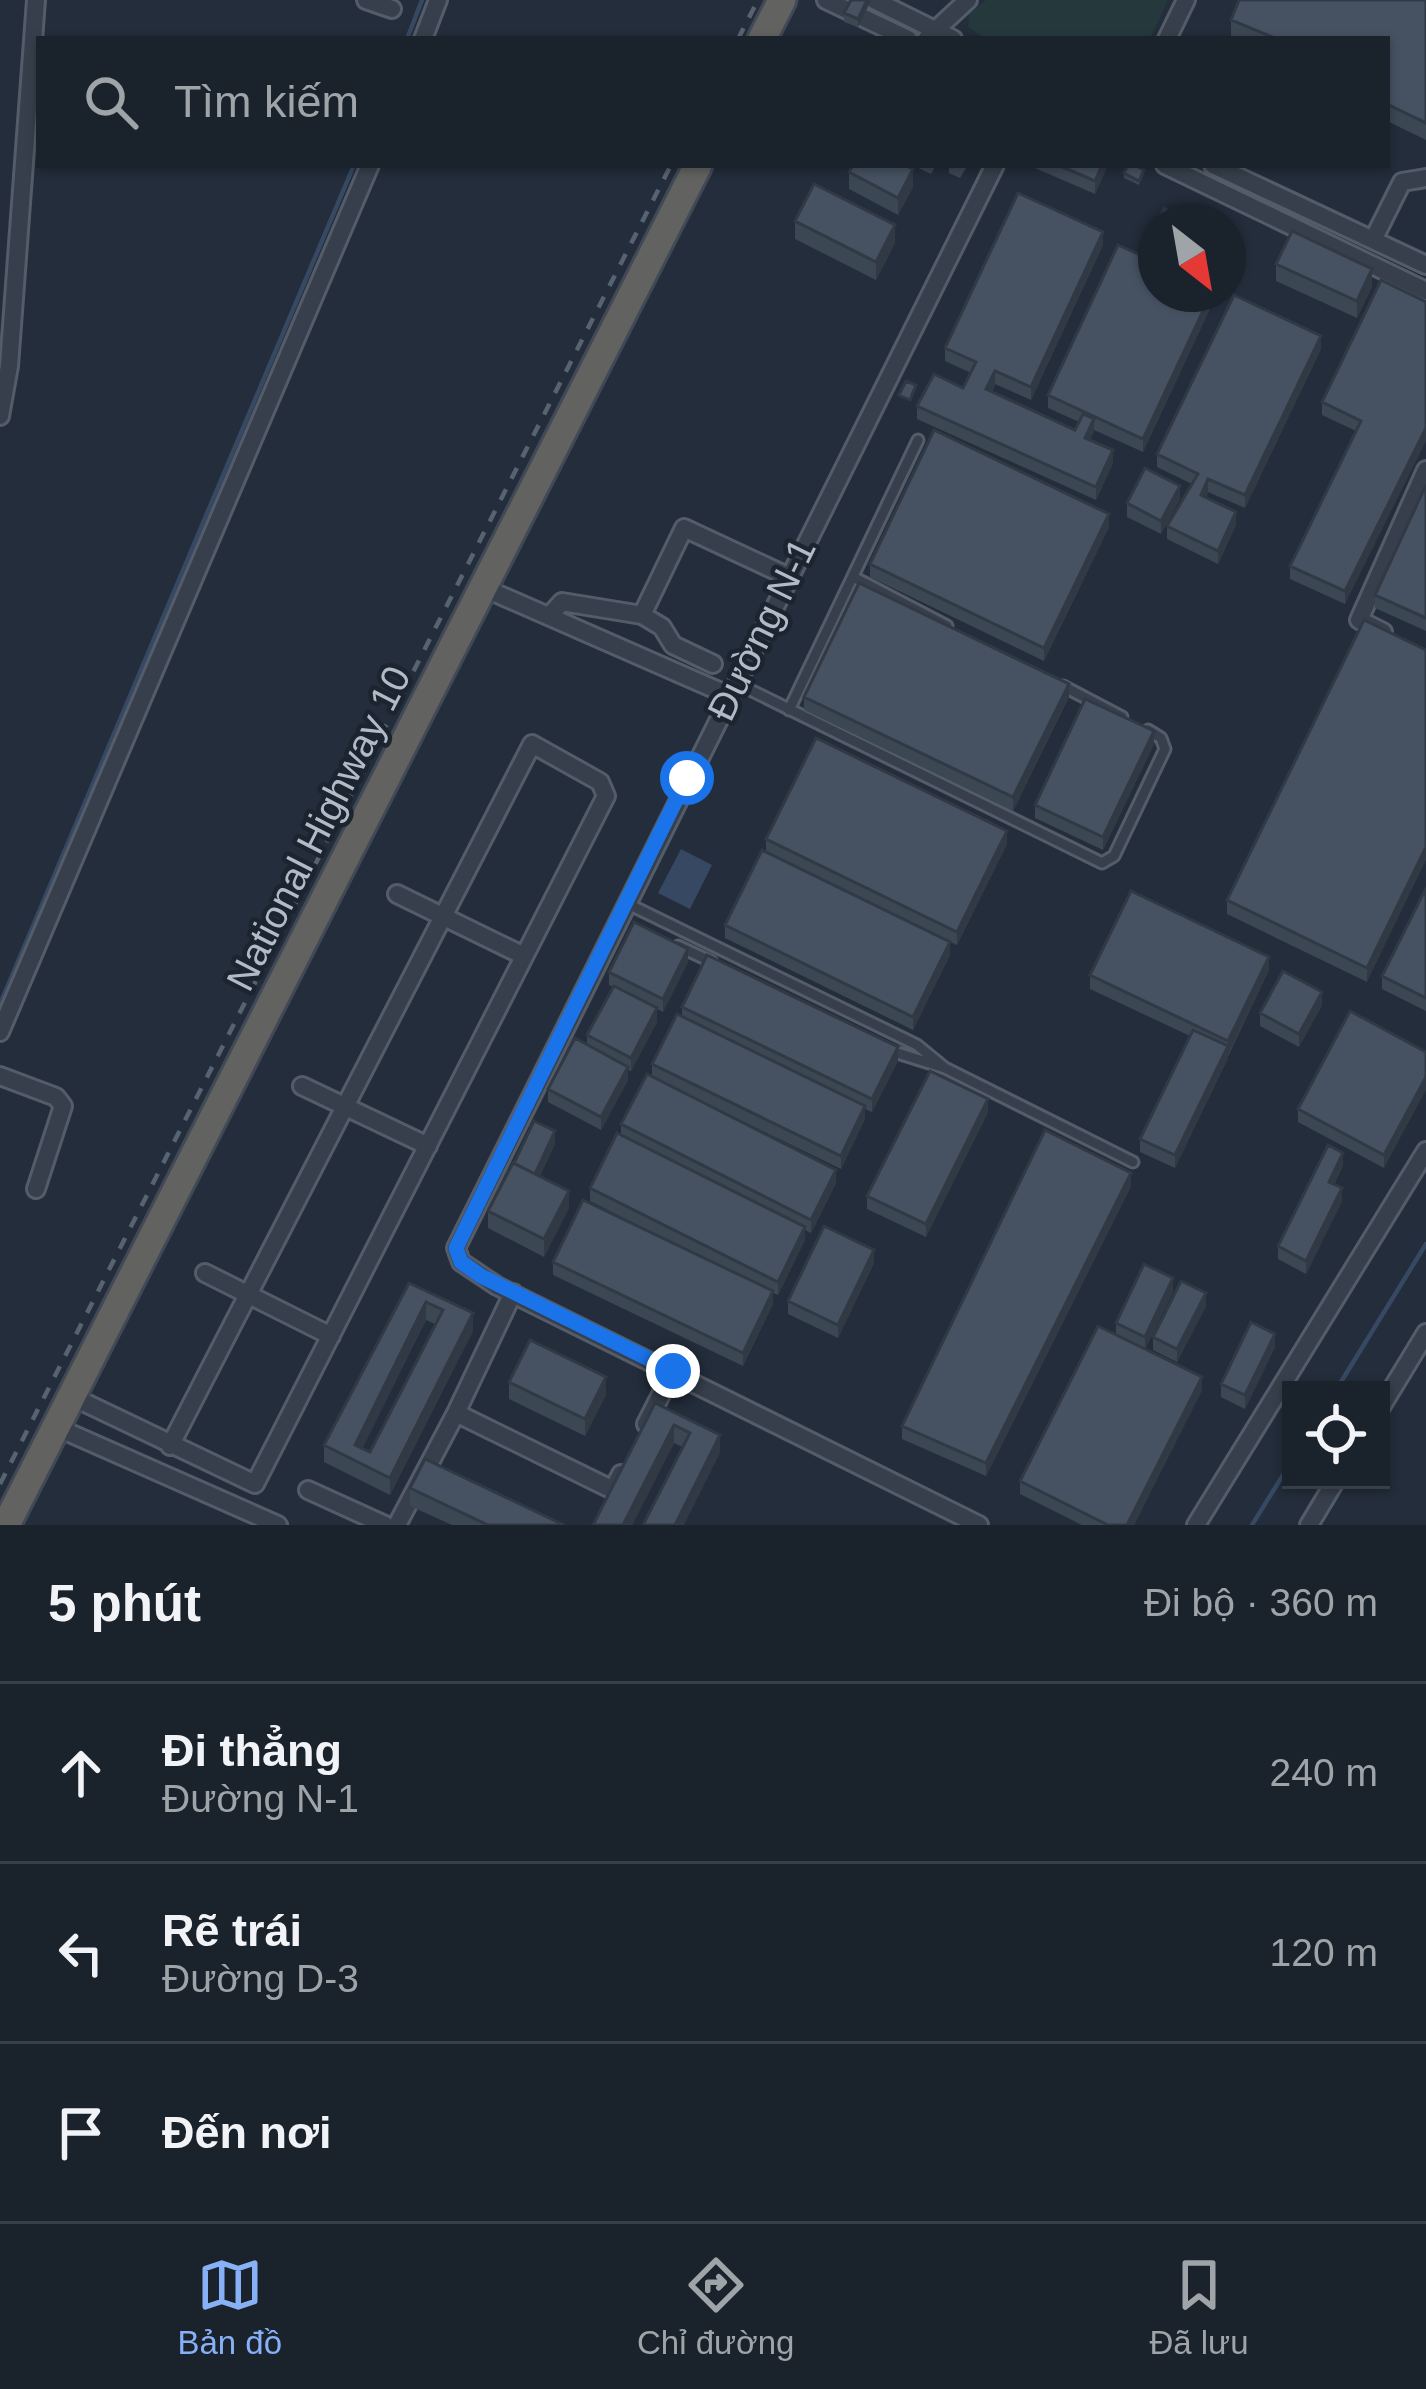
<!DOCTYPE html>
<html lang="vi">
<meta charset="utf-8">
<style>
:root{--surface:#1a222c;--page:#232a34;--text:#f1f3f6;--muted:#9fa4a9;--line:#383f48;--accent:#87b0f6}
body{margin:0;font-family:Helvetica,sans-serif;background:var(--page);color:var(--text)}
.controls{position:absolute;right:36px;bottom:36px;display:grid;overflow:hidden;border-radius:0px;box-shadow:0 3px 9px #0004}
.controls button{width:108px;height:108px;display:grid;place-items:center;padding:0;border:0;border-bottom:3px solid var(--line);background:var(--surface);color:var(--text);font:60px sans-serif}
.compass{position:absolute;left:1138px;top:204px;width:108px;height:108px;border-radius:50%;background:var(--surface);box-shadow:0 3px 9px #0004;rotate:149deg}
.stop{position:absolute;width:36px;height:36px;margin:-27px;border:9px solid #1a73e8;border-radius:50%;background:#fff}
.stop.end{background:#1a73e8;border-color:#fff;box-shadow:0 3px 12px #0008}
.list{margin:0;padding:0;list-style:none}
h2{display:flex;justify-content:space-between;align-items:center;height:156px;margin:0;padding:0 48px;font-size:51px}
h2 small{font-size:39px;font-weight:400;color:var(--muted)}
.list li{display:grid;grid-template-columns:78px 1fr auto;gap:36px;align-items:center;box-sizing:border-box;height:180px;padding:0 48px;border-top:3px solid var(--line)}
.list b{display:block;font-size:45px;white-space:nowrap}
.list p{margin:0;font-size:39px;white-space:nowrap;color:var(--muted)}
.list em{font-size:39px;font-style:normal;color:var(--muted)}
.icon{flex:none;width:66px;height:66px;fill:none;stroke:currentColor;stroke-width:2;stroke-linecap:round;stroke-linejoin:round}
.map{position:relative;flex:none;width:1426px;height:1525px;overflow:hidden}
.search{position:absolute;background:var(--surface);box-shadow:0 3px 9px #0004;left:36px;right:36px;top:36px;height:132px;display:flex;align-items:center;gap:30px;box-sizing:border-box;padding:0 42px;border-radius:0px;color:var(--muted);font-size:45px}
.sheet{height:696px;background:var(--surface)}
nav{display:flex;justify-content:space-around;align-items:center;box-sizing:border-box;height:168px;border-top:3px solid var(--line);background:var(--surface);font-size:33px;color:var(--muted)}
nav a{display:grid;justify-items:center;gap:6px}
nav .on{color:var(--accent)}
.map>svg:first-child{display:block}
.green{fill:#25393c}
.water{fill:#364862}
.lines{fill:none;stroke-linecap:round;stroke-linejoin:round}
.stream{stroke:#364862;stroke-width:4.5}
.service-casing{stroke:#555c69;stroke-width:15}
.minor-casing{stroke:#555c69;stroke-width:22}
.trunk-casing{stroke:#424956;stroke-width:33}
.service{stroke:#363f4b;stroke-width:9}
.minor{stroke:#363f4b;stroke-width:16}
.trunk{stroke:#626260;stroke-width:27}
.rail{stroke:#586372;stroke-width:4.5;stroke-dasharray:12 12;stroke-linecap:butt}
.wall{fill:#3c4754;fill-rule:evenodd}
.shaded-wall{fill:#313945}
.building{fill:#465262;stroke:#313945;stroke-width:3;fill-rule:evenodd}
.route{stroke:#1a73e8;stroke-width:15}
.labels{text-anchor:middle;stroke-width:9;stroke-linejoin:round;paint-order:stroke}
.street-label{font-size:39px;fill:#b2b9c7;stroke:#1c2430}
</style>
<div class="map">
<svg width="1426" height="1525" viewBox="0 0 1426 1525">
<rect width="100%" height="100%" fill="#232d3b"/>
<path class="green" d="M986,0H1168L1150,39H986L968,27L969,14Z"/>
<path class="water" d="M681,849L712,865L690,909L658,893Z"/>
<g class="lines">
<path class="stream" d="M407,39L422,0
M0,1004L354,165
M1336,1390L1426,1244
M1252,1525L1291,1462"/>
<g class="service-casing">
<path id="service" d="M855,578L947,626
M734,682L1102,863L1114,856L1165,749L1161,738L1148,730
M1063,686L1122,717
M789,710L918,440
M626,903L917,1045L945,1068L1133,1162
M678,946L712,962
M888,1050L945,1068"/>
</g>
<g class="minor-casing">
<path id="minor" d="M366,0L392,9
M826,0L908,39
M874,0L953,39
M927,38L968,0
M423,39L438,0
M1167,39L1186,0
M1165,165L1426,291
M1213,165L1426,265
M1373,240L1402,182L1426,178
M0,416L9,366L36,0
M484,588L728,695
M552,613L562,602L642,615
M1383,632L1359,620L1426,470
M713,664L673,645L662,627L642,615L684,528L787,576
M397,894L524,956
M0,1032L370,165
M0,1076L56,1097L63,1106L36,1189
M302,1086L428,1146
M205,1273L331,1336
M513,1293L456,1413L613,1490L621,1474
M73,1397L255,1484L606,796L600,782L532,744L170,1446
M1381,1407L1426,1333
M646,1424L673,1371
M56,1427L278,1525
M308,1490L385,1525
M397,1525L456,1413
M979,1525L497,1286L461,1262L456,1248L995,165
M1196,1525L1426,1151
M1309,1525L1336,1480"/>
</g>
<g class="trunk-casing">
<path id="trunk" d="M762,39L782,0
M6,1525L698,165"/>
</g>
<use href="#service" class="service"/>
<use href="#minor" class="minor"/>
<use href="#trunk" class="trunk"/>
<path class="rail" d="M738,39L758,0
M0,1484L671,165"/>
</g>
<path class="wall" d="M851,0H871L858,27L844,22V13Z
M1426,0V140L1387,121V39H1235L1231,37V20Z
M912,165H936L931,174Z
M949,165H968L960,178L949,173Z
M1028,165H1108L1095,194Z
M849,172L913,187L898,215L849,189Z
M1124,173L1144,174L1139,185L1124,178Z
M795,221L895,243L876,280L795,239Z
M1156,225V254L1150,251V238Z
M1103,245L1031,400L995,384L992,392L1075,430L1079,422L1048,408V395L1213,294V302L1143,452L1094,430L1090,440L1113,463L1096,500L917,419V406L963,388L971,373L945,361V348Z
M1276,264L1372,287L1357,318L1276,281Z
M1426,302L1345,604L1290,579V566L1356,431L1322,415V402Z
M1321,349L1245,508L1208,492L1206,498L1236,525L1218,564L1167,539V526L1192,484L1157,467V454Z
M1426,485V631L1375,608V595Z
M1180,499L1161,534L1127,517V503Z
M1109,527L1044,661L870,577V564Z
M1426,650L1367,982L1227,914V900Z
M804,697H1069L1013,811L804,710Z
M1154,744L1103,850L1035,818V805Z
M766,839L1007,844L957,945L950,942V955L913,1030L725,938V925L766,852Z
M1426,888V1011L1382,989V976Z
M688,962L663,1012L657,1009V1022L631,1071L628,1070V1080L601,1130L548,1102V1089L587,1045V1035L613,987L609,985V972Z
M1269,970L1175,1168L1140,1152V1139L1190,1036L1090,989V975Z
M1322,1005L1299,1047L1260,1026V1013Z
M682,1007L898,1061L872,1112L865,1109V1119L841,1169L674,1088L836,1183L811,1233L805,1230V1240L778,1295L773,1293V1304L743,1366L553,1275V1262L669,1241L590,1201V1188L621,1135V1124L652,1077V1064L682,1017Z
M1426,1052L1384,1168L1298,1122V1109Z
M988,1112L926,1237L867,1209V1196Z
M555,1144L540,1176L569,1208L544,1257L488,1228V1211Z
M1343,1166L1334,1185L1342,1201L1306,1274L1278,1259V1246Z
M1131,1186L986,1476L902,1439V1426Z
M874,1263L838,1338L788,1314V1301Z
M409,1283L473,1331L390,1495L324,1462V1445ZM426,1320L435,1324L370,1452L362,1449Z
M1173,1292L1145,1349L1202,1390L1134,1525H1082L1020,1494V1481L1116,1335V1323Z
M1206,1306L1177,1362L1153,1350V1337Z
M1275,1347L1245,1409L1221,1397V1384Z
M509,1382L606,1395L585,1436L509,1399Z
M655,1403L720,1453L683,1447L674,1443L632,1525H593Z
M410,1488L564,1525H452L410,1506Z"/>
<path class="shaded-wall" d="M867,0H871L858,27V19Z
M1102,165H1108L1095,194V181Z
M913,169V187L898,215V198Z
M895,225V243L876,280V262Z
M1103,232V245L1031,400V387Z
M1372,269V287L1357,318V301Z
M1211,294H1213V302L1143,452V439Z
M1321,336V349L1245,508V495Z
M995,371V384L986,402V389Z
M1094,419V432L1085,451V438Z
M1426,428V441L1345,604V591Z
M1113,450V463L1096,500V487Z
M1208,479V492L1201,508V495Z
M1180,486V499L1161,534V521Z
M1236,512V525L1218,564V551Z
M1109,514V527L1044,661V648Z
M1069,684V697L1013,811V797Z
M1154,731V744L1103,850V837Z
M1007,831V844L957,945V932Z
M1426,847V860L1367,982V968Z
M950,942V955L913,1030V1017Z
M688,949V962L663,1012V999Z
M1269,957V970L1228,1054V1041Z
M1322,992V1005L1299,1047V1034Z
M657,1008V1022L631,1071V1058Z
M1228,1046V1059L1175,1168V1155Z
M898,1047V1061L872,1112V1099Z
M628,1067V1080L601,1130V1117Z
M1426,1077V1090L1384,1168V1155Z
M988,1099V1112L926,1237V1224Z
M865,1106V1119L841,1169V1156Z
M555,1131V1144L534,1189V1176Z
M1343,1153V1166L1329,1195V1182Z
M836,1170V1183L811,1233V1220Z
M1131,1173V1186L986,1476V1463Z
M1342,1188V1201L1306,1274V1261Z
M569,1191V1208L544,1257V1239Z
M805,1227V1240L778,1295V1282Z
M874,1250V1263L838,1338V1325Z
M1173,1278V1292L1145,1350V1337Z
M773,1291V1304L743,1366V1353Z
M1206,1293V1306L1177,1362V1349Z
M426,1302V1320L355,1463V1445Z
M473,1313V1331L390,1495V1478Z
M1275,1334V1347L1245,1409V1395Z
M606,1377V1395L585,1436V1419Z
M1202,1377V1390L1134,1525H1127Z
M674,1425V1443L632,1525H623Z
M720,1435V1453L684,1525H675Z"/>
<path class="building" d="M851,0H867L858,19L844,13Z
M1239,0H1426V123L1387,104V39H1277L1231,20Z
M853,165H904L913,169L898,198L849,172Z
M1058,165H1102L1095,181Z
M1128,165H1134L1144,170L1139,181L1124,173Z
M814,184L895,225L876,262L795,221Z
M1018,193L1103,232L1031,387L995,371L986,389L1075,430L1083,414L1094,419L1085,438L1113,450L1096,487L917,406L934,374L963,388L976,362L945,348Z
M1164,208L1194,222H1157Z
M1156,225V241L1150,238Z
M1292,231L1372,269L1357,301L1276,264Z
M1118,245L1156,262V294H1211L1143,439L1048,395Z
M1381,280L1426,302V428L1345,591L1290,566L1361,421L1322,402Z
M1234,295L1321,336L1245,495L1208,479L1201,495L1236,512L1218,551L1167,526L1198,474L1157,454Z
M906,381L916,385L910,400L899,395Z
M934,430L1109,514L1044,648L870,564Z
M1145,468L1180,486L1161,521L1127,503Z
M1426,485V618L1375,595Z
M859,583L1069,684L1013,797L804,697Z
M1364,620L1426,650V847L1367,968L1227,900Z
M1085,699L1154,731L1103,837L1035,805Z
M816,738L1007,831L957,932L766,839Z
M762,850L950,942L913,1017L725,925Z
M1426,888V998L1382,976Z
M1131,891L1269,957L1228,1041L1090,975Z
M634,922L688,949L663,999L609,972Z
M707,955L898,1047L872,1099L682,1007Z
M1283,971L1322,992L1299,1034L1260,1013Z
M614,986L657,1008L631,1058L587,1035Z
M1350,1011L1426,1052V1077L1384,1155L1298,1109Z
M677,1014L865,1106L841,1156L652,1064Z
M1193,1030L1228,1046L1175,1155L1140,1139Z
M575,1038L628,1067L601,1117L548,1089Z
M930,1071L988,1099L926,1224L867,1196Z
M647,1074L836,1170L811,1220L621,1124Z
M534,1121L555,1131L535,1174L514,1163Z
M1045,1130L1131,1173L986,1463L902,1426Z
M617,1133L805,1227L778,1282L590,1188Z
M1328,1145L1343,1153L1329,1182L1342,1188L1306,1261L1278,1246Z
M513,1163L569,1191L544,1239L488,1211Z
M583,1200L773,1291L743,1353L553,1262Z
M824,1226L874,1250L838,1325L788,1301Z
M1144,1264L1173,1278L1145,1337L1116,1323Z
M1181,1281L1206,1293L1177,1349L1153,1337Z
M409,1283L473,1313L390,1478L324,1445ZM426,1302L443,1310L370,1452L355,1445Z
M1251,1322L1275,1334L1245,1395L1221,1384Z
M1098,1326L1202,1377L1127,1525H1108L1020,1481Z
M530,1340L606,1377L585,1419L509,1382Z
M655,1403L720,1435L675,1525H643L690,1433L674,1425L623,1525H593Z
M425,1459L564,1525H488L410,1488Z"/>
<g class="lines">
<path class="route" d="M673,1371L481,1276L461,1262L456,1248L687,778"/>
</g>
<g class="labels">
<g class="street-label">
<text transform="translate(761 629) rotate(-64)" y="14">Đường N-1</text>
<text transform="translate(318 828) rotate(-63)" y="14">National Highway 10</text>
</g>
</g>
</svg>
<div class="controls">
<button><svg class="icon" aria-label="locate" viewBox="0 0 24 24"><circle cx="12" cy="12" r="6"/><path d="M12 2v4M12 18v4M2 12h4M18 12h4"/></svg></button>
</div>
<svg class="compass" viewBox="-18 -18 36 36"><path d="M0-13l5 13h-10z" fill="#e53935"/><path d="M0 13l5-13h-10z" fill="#9fa4a9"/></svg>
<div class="stop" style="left:687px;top:778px"></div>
<div class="stop end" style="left:673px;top:1371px"></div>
<div class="search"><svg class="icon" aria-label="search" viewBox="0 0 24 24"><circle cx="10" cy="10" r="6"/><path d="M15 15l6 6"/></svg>Tìm kiếm</div>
</div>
<section class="sheet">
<h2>5 phút<small>Đi bộ · 360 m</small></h2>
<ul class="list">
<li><svg class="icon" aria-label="ahead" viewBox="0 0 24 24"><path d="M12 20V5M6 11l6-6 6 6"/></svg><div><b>Đi thẳng</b><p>Đường N-1</p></div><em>240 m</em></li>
<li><svg class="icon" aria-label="left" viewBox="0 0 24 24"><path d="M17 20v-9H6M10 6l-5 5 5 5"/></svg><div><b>Rẽ trái</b><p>Đường D-3</p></div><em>120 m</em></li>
<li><svg class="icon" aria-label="arrive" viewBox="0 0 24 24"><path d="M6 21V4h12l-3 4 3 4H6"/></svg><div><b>Đến nơi</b></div></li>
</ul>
</section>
<nav>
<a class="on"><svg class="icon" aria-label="map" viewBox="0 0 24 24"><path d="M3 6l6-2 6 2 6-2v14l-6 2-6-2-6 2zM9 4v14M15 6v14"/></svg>Bản đồ</a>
<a><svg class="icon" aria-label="directions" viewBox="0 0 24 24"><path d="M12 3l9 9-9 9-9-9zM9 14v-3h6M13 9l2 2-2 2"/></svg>Chỉ đường</a>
<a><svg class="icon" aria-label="saved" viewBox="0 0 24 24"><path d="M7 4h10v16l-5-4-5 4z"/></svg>Đã lưu</a>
</nav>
